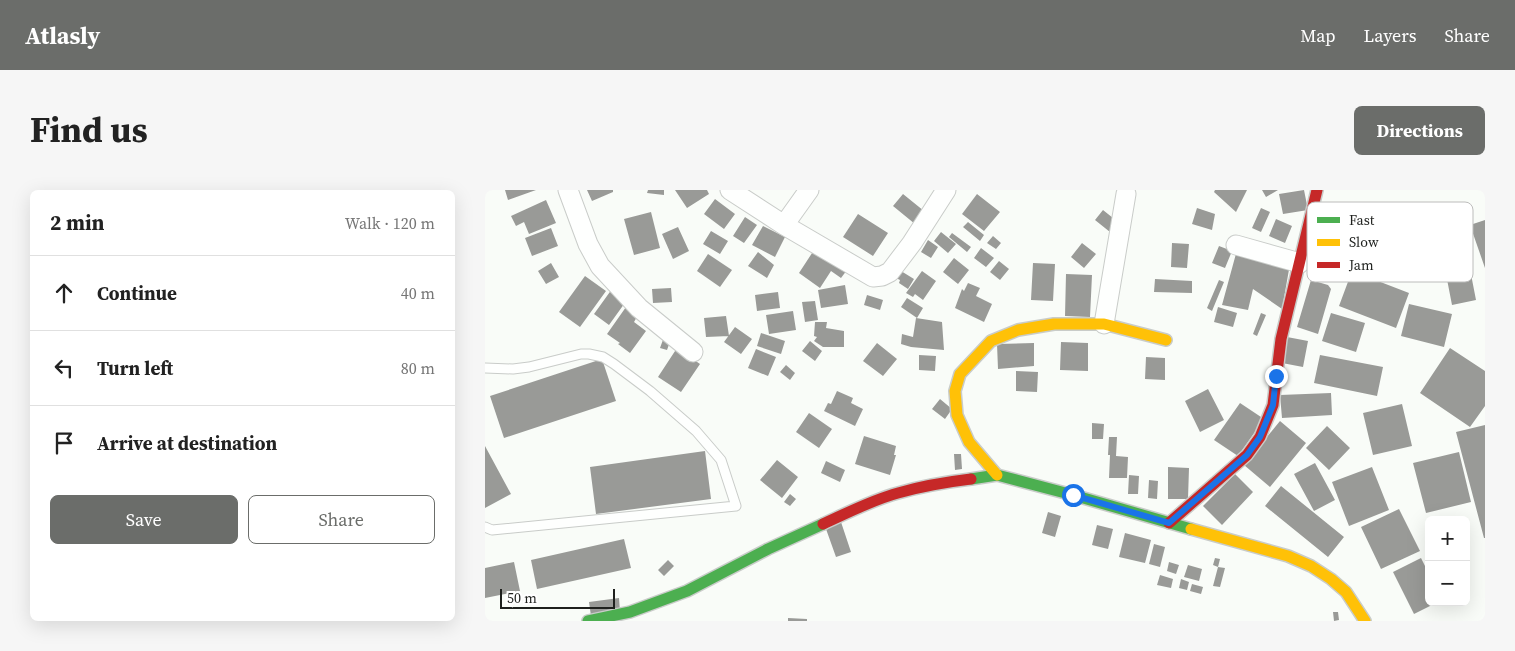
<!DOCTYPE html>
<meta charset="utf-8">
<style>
:root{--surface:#fff;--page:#f6f6f6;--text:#222;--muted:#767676;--line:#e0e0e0;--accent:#6b6d6a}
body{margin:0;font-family:"Source Serif 4",serif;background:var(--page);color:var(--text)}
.controls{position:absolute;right:15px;bottom:15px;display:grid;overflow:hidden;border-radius:8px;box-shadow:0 5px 20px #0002}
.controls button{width:45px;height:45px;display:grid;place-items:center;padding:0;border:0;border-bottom:1px solid var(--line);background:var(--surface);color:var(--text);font:25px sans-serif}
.scale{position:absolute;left:15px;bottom:12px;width:115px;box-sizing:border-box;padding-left:5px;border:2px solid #1e201d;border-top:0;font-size:14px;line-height:18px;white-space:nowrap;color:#1e201d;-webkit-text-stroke:4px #fff;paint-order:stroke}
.stop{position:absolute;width:15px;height:15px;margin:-11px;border:4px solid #1a73e8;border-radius:50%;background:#fff}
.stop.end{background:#1a73e8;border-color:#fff;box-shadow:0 1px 5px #0008}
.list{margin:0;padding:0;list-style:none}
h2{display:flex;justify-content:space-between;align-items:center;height:65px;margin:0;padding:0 20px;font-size:21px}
h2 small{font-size:16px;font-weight:400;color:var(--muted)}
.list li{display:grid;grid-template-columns:32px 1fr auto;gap:15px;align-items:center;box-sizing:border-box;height:75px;padding:0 20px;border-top:1px solid var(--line)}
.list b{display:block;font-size:19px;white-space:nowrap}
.list em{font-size:16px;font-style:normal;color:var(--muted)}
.actions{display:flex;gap:10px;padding:15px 20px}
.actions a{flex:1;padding:11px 0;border:1px solid var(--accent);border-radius:8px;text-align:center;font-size:18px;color:var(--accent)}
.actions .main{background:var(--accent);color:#fff}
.icon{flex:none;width:28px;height:28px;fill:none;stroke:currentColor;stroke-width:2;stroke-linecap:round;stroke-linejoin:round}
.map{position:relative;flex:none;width:1000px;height:431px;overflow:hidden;border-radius:8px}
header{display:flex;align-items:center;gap:30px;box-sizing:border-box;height:70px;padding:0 25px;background:var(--accent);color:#fff}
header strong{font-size:24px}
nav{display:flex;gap:28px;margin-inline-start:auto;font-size:18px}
.intro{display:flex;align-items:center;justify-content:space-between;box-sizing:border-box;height:120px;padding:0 30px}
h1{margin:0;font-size:35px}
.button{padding:12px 22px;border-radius:8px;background:var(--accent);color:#fff;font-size:18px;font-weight:700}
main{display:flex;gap:30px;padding:0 30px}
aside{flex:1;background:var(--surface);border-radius:8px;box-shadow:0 5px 20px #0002}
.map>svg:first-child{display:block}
.building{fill:#999a97}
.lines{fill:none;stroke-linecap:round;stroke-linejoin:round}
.lane-casing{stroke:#c9ccc9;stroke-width:11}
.street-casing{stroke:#c9ccc9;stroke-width:21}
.fast-casing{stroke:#c9ccc9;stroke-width:14}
.slow-casing{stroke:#c9ccc9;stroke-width:14}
.jam-casing{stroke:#c9ccc9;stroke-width:14}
.lane{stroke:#fefffe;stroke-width:9}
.street{stroke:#fefffe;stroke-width:19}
.fast{stroke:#4caf50;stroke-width:11}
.slow{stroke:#ffc107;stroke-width:11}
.jam{stroke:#c62828;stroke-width:11}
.route{stroke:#1a73e8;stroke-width:6}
.key{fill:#fff;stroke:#bcbcbb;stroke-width:1}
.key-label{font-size:14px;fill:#1e201d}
</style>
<header>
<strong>Atlasly</strong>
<nav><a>Map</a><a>Layers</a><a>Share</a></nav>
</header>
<div class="intro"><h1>Find us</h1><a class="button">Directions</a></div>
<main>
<aside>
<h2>2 min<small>Walk · 120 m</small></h2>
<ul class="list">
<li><svg class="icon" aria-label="ahead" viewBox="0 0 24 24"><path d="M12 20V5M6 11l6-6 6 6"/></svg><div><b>Continue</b></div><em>40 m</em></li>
<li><svg class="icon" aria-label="left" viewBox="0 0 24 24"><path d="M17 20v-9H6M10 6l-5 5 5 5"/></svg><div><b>Turn left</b></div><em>80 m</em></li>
<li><svg class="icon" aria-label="arrive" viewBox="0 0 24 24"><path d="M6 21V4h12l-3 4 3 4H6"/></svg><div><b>Arrive at destination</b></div></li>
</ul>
<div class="actions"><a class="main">Save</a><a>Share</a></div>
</aside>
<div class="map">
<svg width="1000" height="431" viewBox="0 0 1000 431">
<rect width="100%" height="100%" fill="#f9fcf8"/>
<path class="building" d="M20,0H51L23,10Z
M102,0H128V2L107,11Z
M163,0H179V5L162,3Z
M190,0H222L224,4L202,18Z
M730,0H762L751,22L729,2Z
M777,0H793L781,7Z
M819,0L823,20L798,24L794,4Z
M418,4L439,21L430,34L408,16Z
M492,4L515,22L499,41L477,24Z
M230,9L250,24L239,39L219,24Z
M61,10L71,33L44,44L39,32L31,36L26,26Z
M712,18L730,24L727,40L707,34Z
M776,18L785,22L776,42L767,38Z
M618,20L633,32L625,42L610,30Z
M166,22L175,58L149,65L139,29Z
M373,24L403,43L388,66L358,47Z
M260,27L272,35L259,53L248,46Z
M791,29L807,36L800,53L784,46Z
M1000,30V78L985,35Z
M483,32L499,45L495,51L478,37Z
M278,36L300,47L290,67L267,55Z
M193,37L204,61L188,69L177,44Z
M66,38L73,56L47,66L40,48Z
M226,41L243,51L235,64L218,54Z
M456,42L471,54L463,63L449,51Z
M467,43L486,57L482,62L464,47Z
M508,46L516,53L511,59L502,53Z
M443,50L453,57L446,68L436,62Z
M597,53L611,64L599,78L586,67Z
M687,53L704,54L702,78L686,77Z
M734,56L747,61L740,78L727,73Z
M331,57L362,80L356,88L346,81L335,98L314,83Z
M496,58L509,68L501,77L489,68Z
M752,60L805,74L797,119L768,99L763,120L737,115Z
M273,62L289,75L282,88L263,76Z
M223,64L247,80L235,97L212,81Z
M469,68L484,80L473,94L458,82Z
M514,71L524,79L515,90L505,82Z
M66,73L74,87L61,94L53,81Z
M548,73L570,74L568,111L546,110Z
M984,74L991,110L967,115L960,79Z
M416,81L429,89L423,99L414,93L415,90L411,88Z
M437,81L451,91L438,110L430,104L428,107L421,103Z
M867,81L924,103L911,138L854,116Z
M581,84L607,85L605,127L580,126Z
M100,86L121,101L95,137L74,122Z
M670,89L707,91V103L669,102Z
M734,90L739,92L727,121L722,118Z
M826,90L843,95L846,99L833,144L812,137Z
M483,93L495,98L491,106L507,114L499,132L470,118L477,99L479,101Z
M360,95L363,114L336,118L333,100Z
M186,98L187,112L168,113L167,99Z
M127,99L142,110L124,135L109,124Z
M293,102L295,118L272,121L270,105Z
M382,105L398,110L395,120L379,115Z
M422,108L438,118L432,128L416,117Z
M330,111L333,130L320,132L317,112Z
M924,114L967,124L959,157L916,146Z
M141,117L153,125L149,132L161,141L145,163L133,154L135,153L122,144Z
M733,117L752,123L748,137L729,132Z
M308,121L311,140L284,144L281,125Z
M776,123L781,125L772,146L768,144Z
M846,123L880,133L871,162L837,151Z
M241,126L244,146L221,147L219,128Z
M431,128L457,132L459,160L426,157L416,154L417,144L428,147Z
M330,132H342L341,138L359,141V157H338L329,151L332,147L329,146Z
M250,137L267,149L256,164L239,152Z
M276,143L300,151L296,164L272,156Z
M179,147L186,149L182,160L175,158Z
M802,147L823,151L818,177L797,173Z
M325,151L337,161L330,171L317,161Z
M576,152L603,153V181L575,180Z
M392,153L412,169L398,186L378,171Z
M549,153V176L513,179L512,154Z
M192,158L215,174L196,202L173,187Z
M965,158L1000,181V216L985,237L935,203Z
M271,159L291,167L283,186L263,178Z
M434,165L451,166L450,181L434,180Z
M835,165L898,177L892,206L829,193Z
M661,167L680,168V190L660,189Z
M117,169L131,211L19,248L5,206Z
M301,175L310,183L305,190L295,182Z
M531,181L553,182L552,202L531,201Z
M723,199L739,230L715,242L700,211Z
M352,201L368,208L366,213L378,219L370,236L339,221L343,213L346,214Z
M846,203L847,225L797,228L795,205Z
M455,209L467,219L460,229L447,219Z
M755,213L779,229L753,266L729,250Z
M917,214L927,256L888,265L878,223Z
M324,223L347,239L334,258L311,242Z
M795,231L821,253L785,297L759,275Z
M607,233L619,234L618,249H607Z
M1000,235V348H999L971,242Z
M842,236L865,258L844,280L821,258Z
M379,246L411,256L409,265H411L405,285L370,274Z
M624,247H632L631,266L643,267L642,288H624L625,265H623Z
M0,256L26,304L0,318Z
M220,261L226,309L111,324L105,277Z
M974,262L986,312L941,323L928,273Z
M469,264H476L477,279L470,280Z
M292,270L313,287L297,308L275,290Z
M341,271L360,280L355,292L336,283Z
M830,273L850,310L829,321L809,284Z
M683,277L704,278L703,309H683Z
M887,277L904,320L864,336L847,292Z
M750,284L768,302L737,335L718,316Z
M644,285L654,286L653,304H643Z
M664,290L673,291L672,309L663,308Z
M796,296L859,347L843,367L780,316Z
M305,304L311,309L305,316L299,312Z
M914,319L935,361L896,379L876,337Z
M563,322L576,326L570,347L557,343Z
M356,332L366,362L351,367L341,339Z
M612,335L628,339L623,359L607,355Z
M640,343L666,350L660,373L634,367Z
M139,349L146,378L52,399L46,370Z
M669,354L680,357L675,377L664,374Z
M730,368L735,369L733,377L728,375Z
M936,368L944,384V412H953L929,424L908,382Z
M183,370L189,376L179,386L173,380Z
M29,372L35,401L0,408V378Z
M684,372L694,375L691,384L682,381Z
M703,375L717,379L714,391L699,387Z
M733,377L740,378L735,397L728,396Z
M675,385L688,389L686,398L672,395Z
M696,389L704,392L702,400L694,398Z
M707,394L718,397L716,404L705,401Z
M134,408L135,422L106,426L104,412Z
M848,422H853L854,430L849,431Z
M303,428L322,429V431H303Z"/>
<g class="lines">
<g class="lane-casing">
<path id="lane" d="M0,178L28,179L44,177L96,164H104L118,167L129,174L165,201L211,241L236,270L251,316L7,340L0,337"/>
</g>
<g class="street-casing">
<path id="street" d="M83,0L103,54L115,76L154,118L208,162
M245,0L299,35L388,87L397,86L405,82L427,53L461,0
M299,35L324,0
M751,55L815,73
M619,134L641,4"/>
</g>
<g class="fast-casing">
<path id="fast" d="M486,289L512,285L588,305L706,339
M103,431L145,422L202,401L283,359L338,334"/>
</g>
<g class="slow-casing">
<path id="slow" d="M512,285L484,252L472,225L470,201L475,184L506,151L533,140L569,134H619L681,150
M706,339L803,366L826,376L846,389L861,402L880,431"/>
</g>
<g class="jam-casing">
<path id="jam" d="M684,333L762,265L775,247L788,215L796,149L832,0
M338,334C362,323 387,310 413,303C437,296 461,292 486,289"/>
</g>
<use href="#lane" class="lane"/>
<use href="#street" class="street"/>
<use href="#fast" class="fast"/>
<use href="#slow" class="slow"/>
<use href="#jam" class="jam"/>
</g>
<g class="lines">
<path class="route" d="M588,305L684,333L762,265L775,247L788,215L791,186"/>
</g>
<rect x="822" y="12" width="166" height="80" rx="8" class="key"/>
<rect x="832" y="27" width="23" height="6" fill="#4caf50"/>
<rect x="832" y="49" width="23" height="7" fill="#ffc107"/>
<rect x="832" y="72" width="23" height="6" fill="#c62828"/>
<g class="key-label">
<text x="864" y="35">Fast</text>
<text x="864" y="57">Slow</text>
<text x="864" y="80">Jam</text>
</g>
</svg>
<div class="controls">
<button>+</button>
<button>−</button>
</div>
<div class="scale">50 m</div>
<div class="stop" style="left:588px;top:305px"></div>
<div class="stop end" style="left:791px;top:186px"></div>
</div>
</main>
